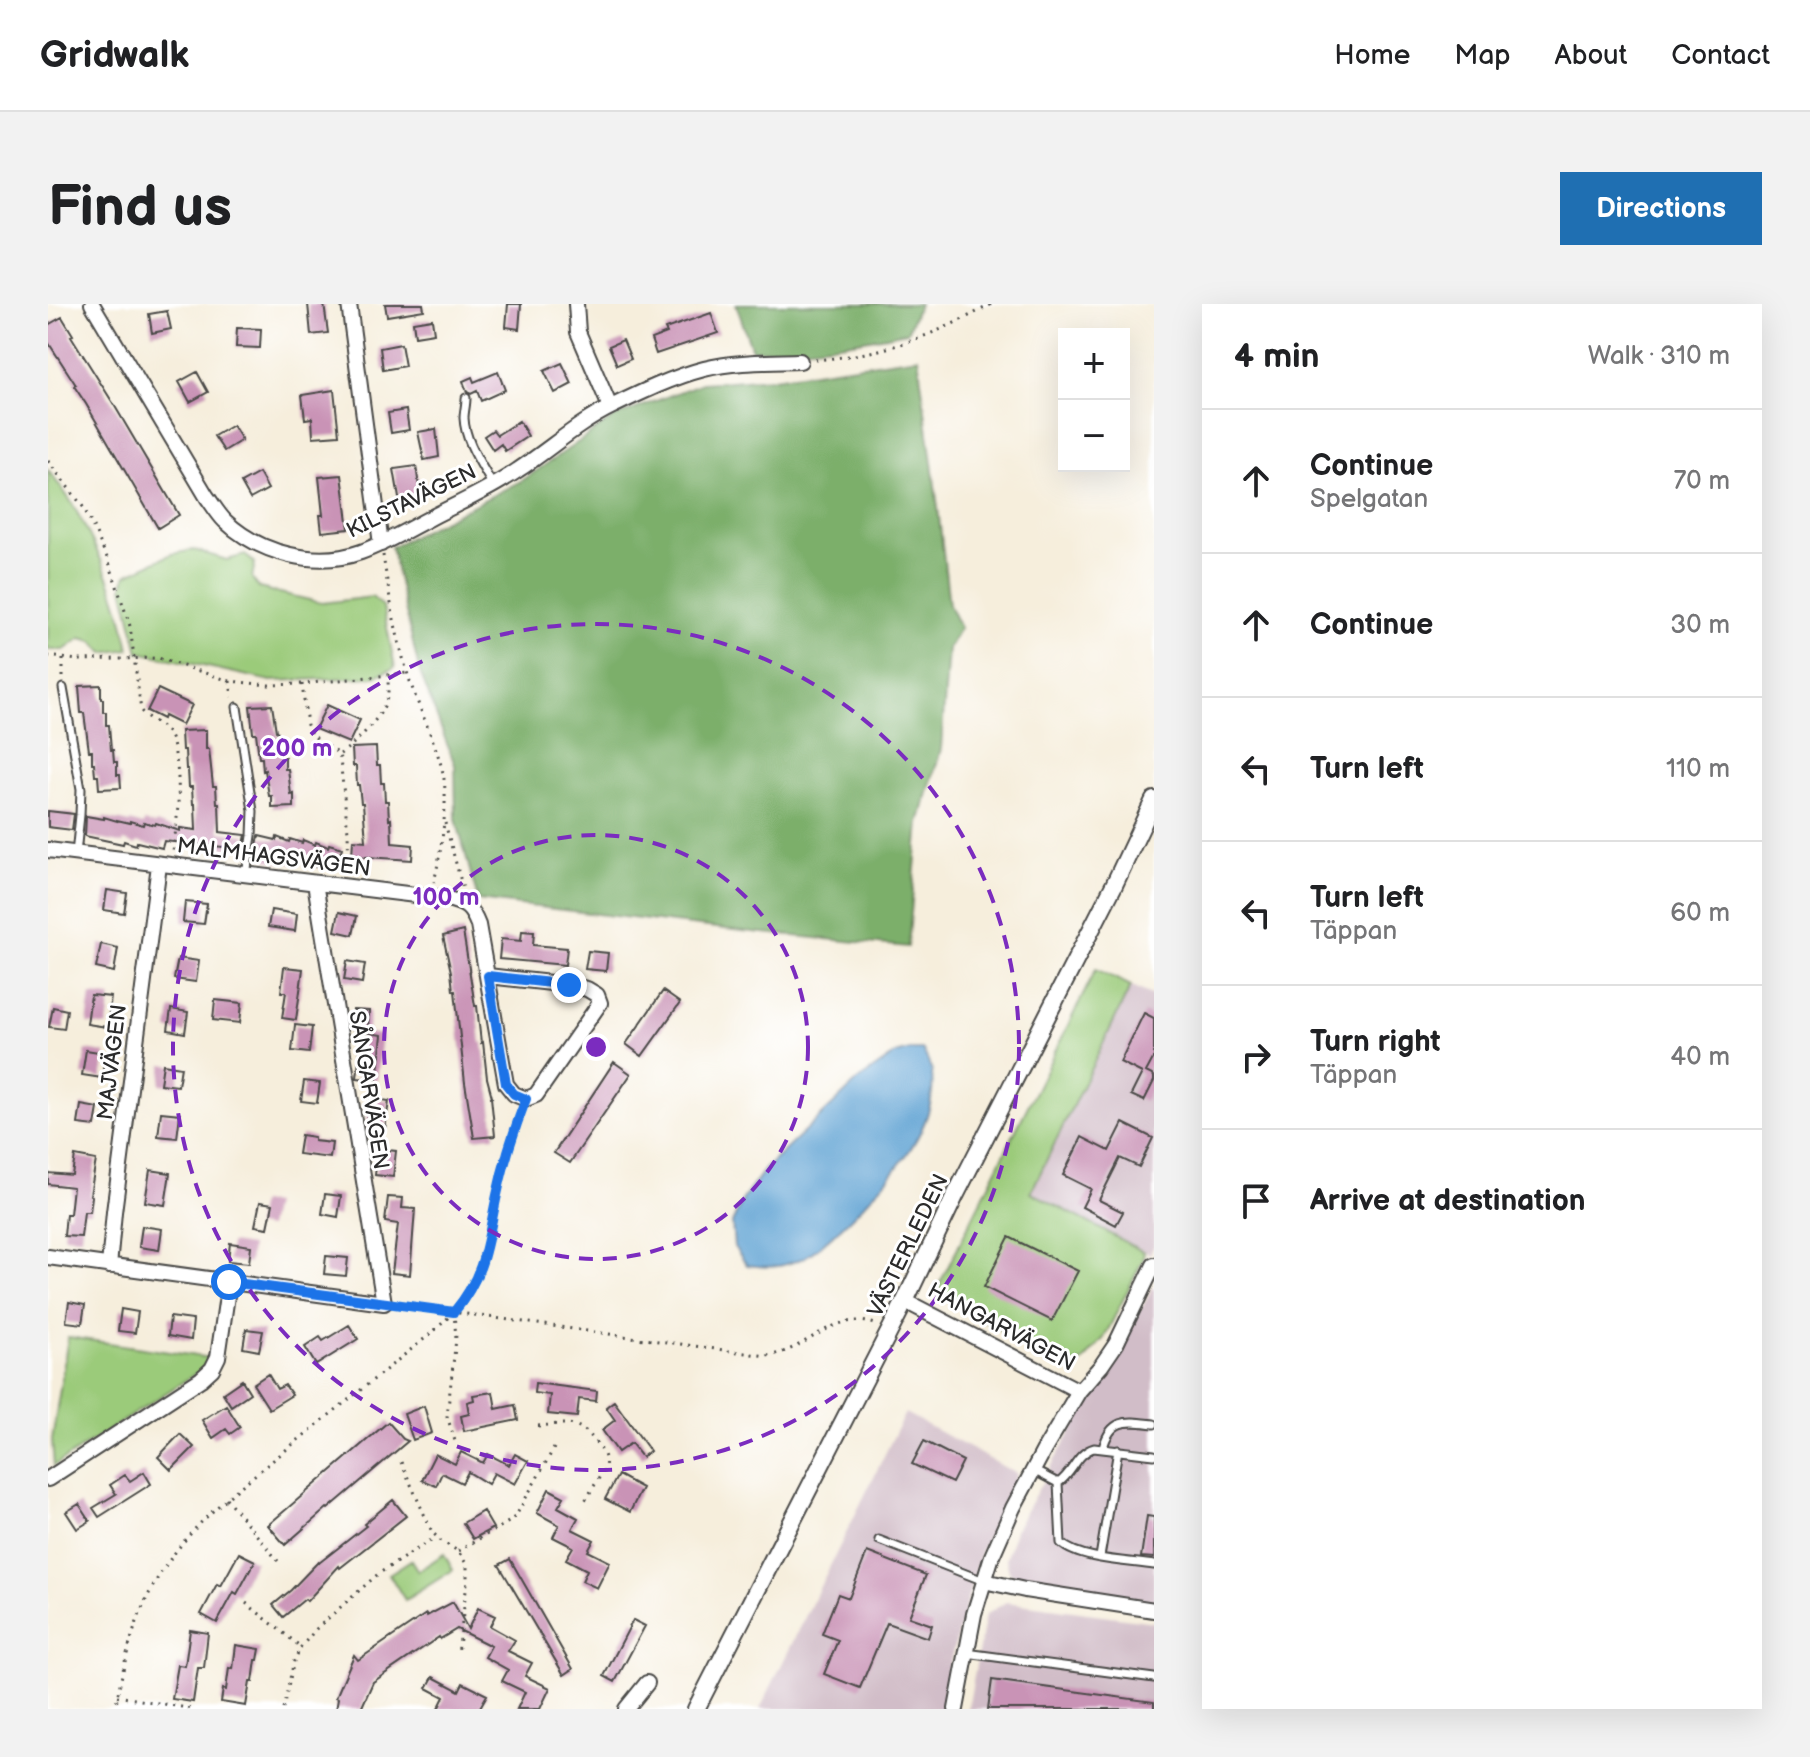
<!DOCTYPE html>
<meta charset="utf-8">
<style>
:root{--surface:#fff;--page:#f2f2f2;--text:#202124;--muted:#757577;--line:#e0e0e0;--accent:#1f6fb2}
body{margin:0;font-family:"Balsamiq Sans",sans-serif;background:var(--page);color:var(--text)}
.controls{position:absolute;right:24px;top:24px;display:grid;overflow:hidden;border-radius:0px;box-shadow:0 8px 32px #0002}
.controls button{width:72px;height:72px;display:grid;place-items:center;padding:0;border:0;border-bottom:2px solid var(--line);background:var(--surface);color:var(--text);font:40px sans-serif}
.stop{position:absolute;width:24px;height:24px;margin:-18px;border:6px solid #1a73e8;border-radius:50%;background:#fff}
.stop.end{background:#1a73e8;border-color:#fff;box-shadow:0 2px 8px #0008}
.list{margin:0;padding:0;list-style:none}
h2{display:flex;justify-content:space-between;align-items:center;height:104px;margin:0;padding:0 32px;font-size:34px}
h2 small{font-size:26px;font-weight:400;color:var(--muted)}
.list li{display:grid;grid-template-columns:52px 1fr auto;gap:24px;align-items:center;box-sizing:border-box;height:144px;padding:0 32px;border-top:2px solid var(--line)}
.list b{display:block;font-size:30px;white-space:nowrap}
.list p{margin:0;font-size:26px;white-space:nowrap;color:var(--muted)}
.list em{font-size:26px;font-style:normal;color:var(--muted)}
.icon{flex:none;width:44px;height:44px;fill:none;stroke:currentColor;stroke-width:2;stroke-linecap:round;stroke-linejoin:round}
.map{position:relative;flex:none;width:1106px;height:1405px;overflow:hidden;border-radius:0px}
header{display:flex;align-items:center;gap:48px;box-sizing:border-box;height:112px;padding:0 40px;background:var(--surface);border-bottom:2px solid var(--line)}
header strong{font-size:38px}
nav{display:flex;gap:44px;margin-inline-start:auto;font-size:28px}
.intro{display:flex;align-items:center;justify-content:space-between;box-sizing:border-box;height:192px;padding:0 48px}
h1{margin:0;font-size:56px}
.button{padding:20px 36px;border-radius:0px;background:var(--accent);color:#fff;font-size:28px;font-weight:700}
main{display:flex;gap:48px;padding:0 48px}
aside{flex:1;background:var(--surface);border-radius:0px;box-shadow:0 8px 32px #0002}
.map>svg:first-child{display:block}
.industrial{fill:#d1bdc8}
.green{fill:#9bcb7a;stroke:#637b52;stroke-width:2}
.forest{fill:#7caf6a;stroke:#546d4a;stroke-width:2}
.water{fill:#5ea2d3;stroke:#44667f;stroke-width:2}
.building{fill:#c993b6}
.lines{fill:none;stroke-linecap:round;stroke-linejoin:round}
.service-casing{stroke:#494846;stroke-width:11}
.minor-casing{stroke:#494846;stroke-width:18}
.tertiary-casing{stroke:#494846;stroke-width:20}
.path{stroke:#494846;stroke-width:3;stroke-dasharray:2 6;stroke-linecap:butt}
.service{stroke:#fff;stroke-width:7}
.minor{stroke:#fff;stroke-width:14}
.tertiary{stroke:#fff;stroke-width:16}
.route{stroke:#1a73e8;stroke-width:10}
.ring{fill:none;stroke:#7b2cbf;stroke-width:4;stroke-dasharray:14 10}
.labels{text-anchor:middle;stroke-width:6;stroke-linejoin:round;paint-order:stroke}
.street-label{font-size:22px;fill:#2b2b2b;stroke:#fff}
.centre{fill:#7b2cbf;stroke:#fff;stroke-width:4}
.ring-label{font-size:24px;text-anchor:middle;font-weight:bold;fill:#7b2cbf;stroke:#fff;stroke-width:6;stroke-linejoin:round;paint-order:stroke}
</style>
<header>
<strong>Gridwalk</strong>
<nav><a>Home</a><a>Map</a><a>About</a><a>Contact</a></nav>
</header>
<div class="intro"><h1>Find us</h1><a class="button">Directions</a></div>
<main>
<div class="map">
<svg width="1106" height="1405" viewBox="0 0 1106 1405">
<rect width="100%" height="100%" fill="#fff"/>
<filter id="ink" filterUnits="userSpaceOnUse"><feTurbulence type="fractalNoise" baseFrequency=".0125" numOctaves="2"/><feDisplacementMap in="SourceGraphic" scale="16" xChannelSelector="R" yChannelSelector="G"/><feConvolveMatrix kernelMatrix="1 2 1 2 8 2 1 2 1" color-interpolation-filters="sRGB"/></filter>
<filter id="wash" filterUnits="userSpaceOnUse"><feTurbulence type="fractalNoise" baseFrequency=".006" numOctaves="4" result="noise"/><feDisplacementMap in="SourceGraphic" scale="32" xChannelSelector="R" yChannelSelector="G"/><feGaussianBlur stdDeviation="1.8" result="paint"/><feColorMatrix in="noise" values="0 0 0 0 0 0 0 0 0 0 0 0 0 0 0 0 0 1.4 0 .05"/><feComposite in="paint" operator="in"/></filter>
<g filter="url(#wash)">
<rect width="100%" height="100%" fill="#f6eedc"/>
<path class="industrial" d="M1083,682L1106,692V941L1102,950L983,888Z
M1106,982V1297L975,1280L961,1267L958,1254L967,1226Z
M857,1109L969,1170L933,1247L901,1361L893,1405H712Z
M958,1298L1106,1318V1405H920L937,1311Z"/>
<path class="green" d="M0,166C8,178 18,188 25,201C51,246 72,294 81,345L56,349L45,337L33,334L16,346H0Z
M146,246L179,256L197,251L207,259L204,274L211,284L274,299L324,293L335,303L347,364L325,373L223,377L91,348L75,283L78,271L124,250Z
M1048,665L1083,682L983,888L1096,948L1095,956L1056,1034L1034,1059L1018,1061L1002,1054L898,995L891,981Z
M20,1033L162,1054L153,1066L6,1162L4,1136Z
M396,1250L405,1266L357,1296L341,1270L363,1256L370,1267Z"/>
<path class="forest" d="M688,0H871L859,28C805,39 759,46 704,46Z
M870,53L890,204L901,301L912,324L900,345L893,445L871,519L860,643L694,627L430,596L408,515L407,461L371,366L343,243L475,176L567,113L654,79L725,74Z"/>
<path class="water" d="M862,746H875C878,753 883,761 884,769C890,825 845,870 810,907C797,920 769,948 753,955C731,964 722,964 699,961L686,943L684,919L695,895L718,864L813,774L848,750Z"/>
<g id="blocks">
<path class="building" d="M260,0H276L280,29L263,31Z
M337,0H375L376,6L339,12Z
M460,0H473L471,25L458,23Z
M119,7L123,25L104,29L101,10Z
M663,9L670,29L608,50L603,35L619,29L617,25Z
M14,13L25,31L23,32L65,99L131,211L110,224L38,100L26,82L28,81L0,38V21Z
M384,15L386,29L367,32L365,18Z
M189,24L213,25L212,44L188,43Z
M575,36L583,55L569,61L561,42Z
M353,40L357,62L335,66L332,44Z
M514,59L524,80L507,89L496,67Z
M149,68L160,88L142,98L131,78Z
M450,68L457,86L433,97L429,87L423,90L419,88L415,77L424,73L426,78Z
M286,86L291,131L265,133L264,114L257,115L254,91Z
M358,106L361,126L343,129L340,109Z
M471,117L480,132L457,147L453,140L445,146L436,132L445,126L449,131Z
M185,121L194,136L176,147L166,132Z
M388,125L391,153L376,156L370,128Z
M368,162L373,196L352,200L346,165Z
M211,169L220,185L202,195L193,179Z
M294,171L301,225L274,228L272,211H275L271,173Z
M53,381V395H55V408H58V421H61L63,446H65L66,458H69V471H72L73,484L51,485L50,472H47L46,459H44V447H41L36,409H33L31,382Z
M110,385L144,401L134,421L116,412L115,415L99,407Z
M224,401L228,427L230,428L231,440H233L234,453H237V465H240L243,491L246,490V503L224,504V492H221L217,466L215,467L214,454H211L208,429H205L202,402Z
M279,401L312,416L301,439L267,425Z
M158,426V445H161L165,482H168L169,499H171L172,528L198,531L195,545L116,537L114,544L89,538L88,541L76,537L75,540L37,532L38,512L56,515V513L69,517V516L82,519V517L95,521L96,518L107,521L108,519L132,527V524L148,526L147,500H145L144,483H141L140,465H138L137,446H134L133,427Z
M328,443L329,461H332L333,479H336L337,497H340L341,516L343,515L344,539L365,541L364,556L304,552L305,536L318,537L315,499H313L311,481H309L308,462H305L304,444Z
M0,507L26,510L24,526L0,523Z
M211,532L228,536L229,533L241,538L242,535L254,539L255,536L267,541L268,538L280,543L281,540L294,544L286,565L274,561L272,564L248,557L247,560L234,556V559L208,552L210,546H208Z
M59,586L79,589L76,609L56,606Z
M137,598L159,600L156,620L135,618Z
M223,606L249,610L247,627L220,623Z
M291,608L309,612L305,631L287,627Z
M415,627L427,702H429L433,739L435,738L439,774L444,793H443L447,832L426,834L417,779L407,687H405L403,668L395,632Z
M474,627L486,628L485,641L519,644L517,661L451,655L453,635L473,637Z
M53,640L70,644L66,668L48,664Z
M540,647L560,649L558,667L537,665Z
M130,654L151,657L148,678L126,675Z
M299,657L317,660L314,679L296,676Z
M236,663L255,665L248,716L234,714L238,688H233Z
M615,687L632,699L594,752L578,740Z
M43,691L63,693L59,723L39,720Z
M167,696L194,699L192,719L165,716Z
M5,703L19,706L16,725L1,723Z
M123,705L140,708L137,729L120,726Z
M305,706L321,707L320,726L304,725Z
M1096,709L1106,714V753L1098,768L1106,772V777L1096,797L1083,791L1094,769L1072,758Z
M247,721L264,723L261,749L244,747Z
M314,728L334,731L329,776L309,774Z
M38,746L57,749L54,774L34,771Z
M566,758L583,770L522,859L506,849Z
M115,760L133,763L130,782L112,780Z
M256,777L272,779L269,799L253,797Z
M321,794L341,797L337,825L318,822Z
M33,801L50,804L47,822L30,820Z
M113,808L132,810L129,834L110,832Z
M1075,819L1105,834L1091,863L1072,854L1051,896L1075,908L1068,921L1034,903L1043,885L1015,871L1034,833L1061,847Z
M253,831L266,833V837L284,839L282,854L250,850Z
M330,845L348,847L345,873L327,871Z
M27,852L48,856L42,891L44,892L42,908H36L33,933L16,932L18,910H22L25,883L0,880V869L24,871Z
M102,866L122,869L117,901L97,898Z
M277,890L293,892L290,913L274,910Z
M340,893L355,894L354,904L367,905L362,971L344,969L350,920L337,918Z
M212,898L225,900L220,924L207,922Z
M94,922L114,925L111,946L91,943Z
M961,933L1030,967L1004,1017L936,983Z
M182,939L203,942L201,959L180,957Z
M278,952L300,954L298,972L276,970Z
M21,998L37,1001L34,1020L18,1018Z
M73,1005L90,1008L87,1029L70,1027Z
M122,1013L145,1016L143,1036L120,1032Z
M301,1021L310,1035L268,1061L257,1043L272,1033L275,1037Z
M198,1025L215,1027L211,1047L195,1044Z
M220,1070L229,1085L237,1081L244,1091L221,1105L205,1080Z
M194,1076L202,1089L183,1102L175,1089Z
M487,1079L549,1087L548,1097L531,1095L529,1113L500,1110L502,1091L486,1089Z
M445,1088L448,1105L467,1101L470,1116L416,1127L413,1112L421,1110L419,1098L426,1096L425,1091Z
M566,1097L602,1147L594,1153L583,1139L570,1148L554,1126L567,1116L558,1103Z
M178,1101L192,1123L182,1130L178,1125L165,1134L154,1116Z
M376,1102L384,1129L365,1136L356,1110Z
M340,1118L355,1135L360,1137L280,1205L279,1204L237,1241L220,1221Z
M132,1130L146,1143L123,1166L110,1153Z
M876,1137L915,1157L904,1179L864,1160Z
M413,1148L435,1159L440,1150L461,1161L467,1150L480,1157L467,1180L446,1169L440,1180L420,1168L414,1179L394,1169L388,1182L374,1176L387,1150L407,1160Z
M96,1168L103,1180L51,1213L45,1204L68,1190L62,1181L77,1171L82,1177Z
M570,1171L594,1184L582,1208L557,1195Z
M501,1185L516,1193L510,1203L530,1214L524,1225L546,1236L540,1247L562,1258L549,1284L534,1277L539,1266L518,1255L525,1243L505,1233L511,1221L489,1209Z
M345,1196L358,1212L292,1264L291,1262L259,1297L257,1295L235,1313L225,1301L243,1286L270,1258L271,1259L318,1222L316,1220Z
M31,1200L42,1217L29,1225L18,1208Z
M435,1207L445,1224L425,1235L415,1219Z
M1099,1212L1106,1213V1254L1093,1253Z
M819,1248L878,1271L861,1313L884,1321L880,1334L839,1319L812,1384L776,1370L790,1336L774,1330L790,1290L801,1294Z
M191,1249L207,1257L189,1290L186,1288L169,1319L153,1310L169,1280L173,1282Z
M462,1255L525,1365L516,1371L451,1261Z
M405,1298L420,1325L430,1304L447,1312L442,1322L467,1336L460,1347L484,1359L477,1372L502,1384L492,1405H469L477,1388L454,1377L460,1366L437,1353L443,1342L409,1325L392,1335L391,1333L325,1378L313,1405H288L290,1394L288,1393L306,1351L310,1356L378,1310L379,1312Z
M585,1316L597,1322L567,1378L556,1372Z
M142,1326L160,1329L156,1364H150L145,1398L124,1395L130,1361L137,1362Z
M188,1341L212,1345L210,1356H208L205,1378H202L198,1402L173,1398L175,1385L178,1386L181,1364L185,1365Z
M385,1373L411,1387L415,1379L439,1391L431,1405H390L396,1393L379,1384Z
M944,1376L1106,1398V1405H940Z"/>
</g>
</g>
<g filter="url(#ink)">
<use href="#blocks" fill-opacity="0" stroke="#494846" stroke-width="2"/>
<g class="lines">
<g class="service-casing">
<path id="service" d="M418,94C418,101 416,108 416,114C417,138 434,161 445,182
M15,384L33,485L32,511L28,550
M189,403L205,507L204,532L198,571
M1055,1144C1063,1113 1080,1117 1106,1120
M985,1166L1010,1179C1025,1170 1028,1149 1046,1144L1106,1151
M1010,1179L1013,1239C1031,1256 1081,1257 1106,1261
M831,1236L936,1277
M1052,1253L1070,1146
M918,1349L1106,1374"/>
</g>
<g class="minor-casing">
<path id="minor" d="M44,0L159,193C165,201 170,210 177,217C212,250 268,264 313,248C338,239 361,225 384,213C413,198 443,185 470,166C502,145 530,119 565,102C594,88 625,73 656,65C687,57 720,58 752,57
M301,0L333,240
M528,0L530,28L562,103
M0,546L400,595C418,600 423,603 430,621L458,780L466,790L478,795L488,791L552,699L549,691L539,685L521,681L440,672
M0,953L336,999L267,579
M61,962L66,908L111,561
M857,997L1031,1087
M0,1175L153,1075L164,1065L170,1053L181,978
M936,1277L977,1286L1106,1306
M578,1405L599,1379
M908,1405L926,1310L944,1252L965,1204L996,1146L1031,1087L1053,1062L1068,1040L1106,961"/>
</g>
<g class="tertiary-casing">
<path id="tertiary" d="M648,1405L857,997L907,892L1066,581L1106,496"/>
</g>
<path class="path" d="M767,56C837,50 883,33 944,0
M0,157L36,204L61,258L82,322L93,407C101,417 115,420 121,431C126,438 126,447 128,455C133,486 129,517 125,548
M335,251C341,291 348,332 360,371C370,404 387,435 395,469C401,498 393,549 386,578
M0,352L30,356L110,354L182,377L220,381L254,380L359,369
M15,355V376
M182,377L184,393
M254,380L259,421C265,436 279,441 291,450L292,455L300,528L301,569
M292,450C307,440 333,414 338,397C341,389 340,381 340,372
M397,519L415,585
M347,1000L718,1052C761,1047 782,1006 827,1020
M406,1008L408,1035L399,1112L407,1137
M490,1122C518,1120 531,1114 549,1140C555,1148 559,1153 557,1164L537,1197
M353,1158L384,1228L393,1237L410,1247L419,1261V1279L410,1350
M178,1194L230,1257
M410,1247L464,1216L470,1208L506,1144
M198,1299L253,1343
M69,1392L145,1405
M67,1405C75,1363 84,1321 104,1284C138,1222 186,1188 239,1145C286,1107 334,1069 381,1031C400,1015 418,997 428,974C440,951 442,922 448,897C454,867 462,836 473,808
M235,1405L246,1357L253,1343L268,1325L330,1270L388,1233"/>
<use href="#service" class="service"/>
<use href="#minor" class="minor"/>
<use href="#tertiary" class="tertiary"/>
</g>
</g>
<g class="lines" filter="url(#ink)">
<path class="route" d="M181,978L406,1008C438,970 439,937 449,891C456,858 466,826 478,795L466,790L458,780L440,672L521,681"/>
</g>
<g class="ring">
<circle cx="548" cy="743" r="212"/>
<circle cx="548" cy="743" r="423"/>
</g>
<g class="labels">
<g class="street-label">
<text transform="translate(363 196) rotate(-26)" y="8">KILSTAVÄGEN</text>
<text transform="translate(226 552) rotate(7)" y="8">MALMHAGSVÄGEN</text>
<text transform="translate(63 758) rotate(-83)" y="8">MAJVÄGEN</text>
<text transform="translate(322 786) rotate(81)" y="8">SÅNGARVÄGEN</text>
<text transform="translate(859 941) rotate(-64)" y="8">VÄSTERLEDEN</text>
<text transform="translate(954 1022) rotate(28)" y="8">HANGARVÄGEN</text>
</g>
</g>
<circle cx="548" cy="743" r="12" class="centre"/>
<g class="ring-label">
<text x="249" y="452">200 m</text>
<text x="398" y="601">100 m</text>
</g>
</svg>
<div class="controls">
<button>+</button>
<button>−</button>
</div>
<div class="stop" style="left:181px;top:978px"></div>
<div class="stop end" style="left:521px;top:681px"></div>
</div>
<aside>
<h2>4 min<small>Walk · 310 m</small></h2>
<ul class="list">
<li><svg class="icon" aria-label="ahead" viewBox="0 0 24 24"><path d="M12 20V5M6 11l6-6 6 6"/></svg><div><b>Continue</b><p>Spelgatan</p></div><em>70 m</em></li>
<li><svg class="icon" aria-label="ahead" viewBox="0 0 24 24"><path d="M12 20V5M6 11l6-6 6 6"/></svg><div><b>Continue</b></div><em>30 m</em></li>
<li><svg class="icon" aria-label="left" viewBox="0 0 24 24"><path d="M17 20v-9H6M10 6l-5 5 5 5"/></svg><div><b>Turn left</b></div><em>110 m</em></li>
<li><svg class="icon" aria-label="left" viewBox="0 0 24 24"><path d="M17 20v-9H6M10 6l-5 5 5 5"/></svg><div><b>Turn left</b><p>Täppan</p></div><em>60 m</em></li>
<li><svg class="icon" aria-label="right" viewBox="0 0 24 24"><path d="M7 20v-9h11M14 6l5 5-5 5"/></svg><div><b>Turn right</b><p>Täppan</p></div><em>40 m</em></li>
<li><svg class="icon" aria-label="arrive" viewBox="0 0 24 24"><path d="M6 21V4h12l-3 4 3 4H6"/></svg><div><b>Arrive at destination</b></div></li>
</ul>
</aside>
</main>
